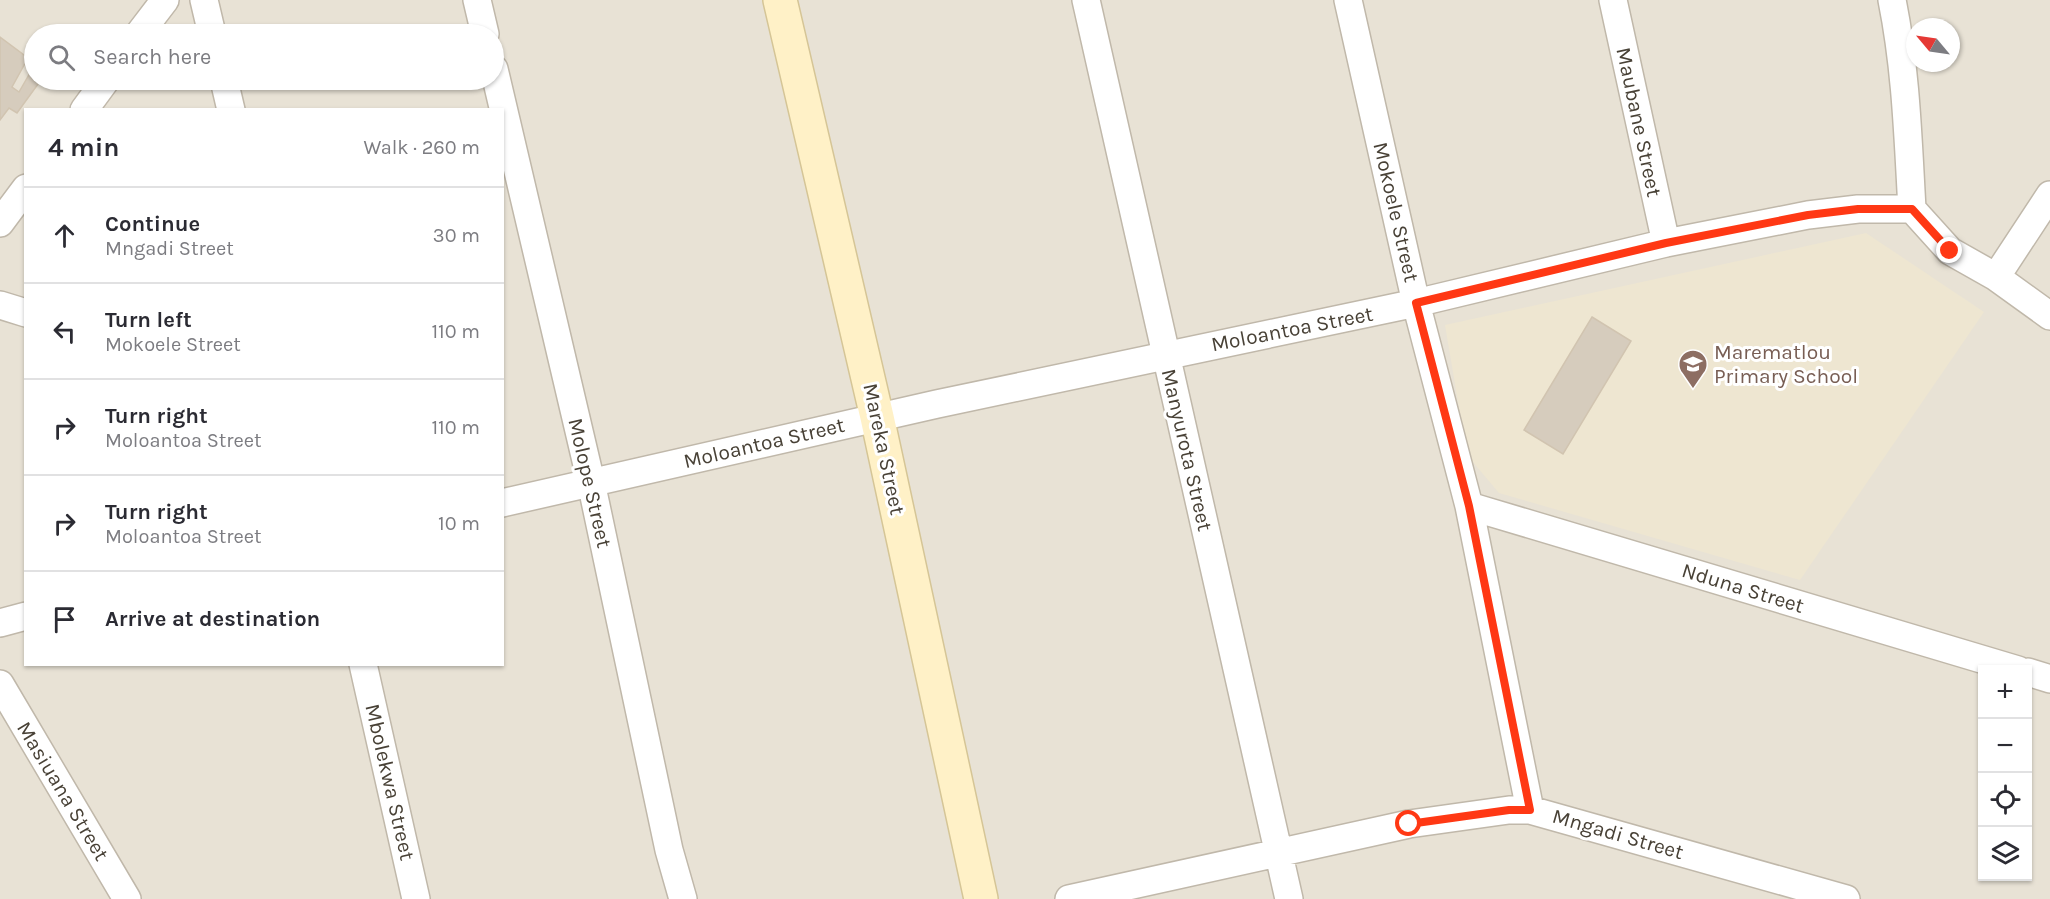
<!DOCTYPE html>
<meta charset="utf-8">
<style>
:root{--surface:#fff;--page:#f2f2f3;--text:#2b2b33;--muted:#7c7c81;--line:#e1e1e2}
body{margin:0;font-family:Karla,sans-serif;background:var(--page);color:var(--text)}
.controls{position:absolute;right:18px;bottom:18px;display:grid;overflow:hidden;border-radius:0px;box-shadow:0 2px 4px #0004}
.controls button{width:54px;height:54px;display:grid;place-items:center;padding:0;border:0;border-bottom:2px solid var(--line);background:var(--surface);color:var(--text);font:30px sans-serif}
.compass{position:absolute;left:1906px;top:18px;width:54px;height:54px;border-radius:50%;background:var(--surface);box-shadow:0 2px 4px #0004;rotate:299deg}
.stop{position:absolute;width:18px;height:18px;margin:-14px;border:4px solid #ff3814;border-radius:50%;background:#fff}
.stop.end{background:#ff3814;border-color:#fff;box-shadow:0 2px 6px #0008}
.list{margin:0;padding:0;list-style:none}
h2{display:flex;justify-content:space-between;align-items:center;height:78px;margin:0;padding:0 24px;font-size:26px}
h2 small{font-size:20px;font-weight:400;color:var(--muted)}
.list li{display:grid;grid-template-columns:39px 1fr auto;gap:18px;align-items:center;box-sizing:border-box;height:96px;padding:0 24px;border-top:2px solid var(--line)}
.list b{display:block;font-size:22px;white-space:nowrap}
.list p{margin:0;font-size:20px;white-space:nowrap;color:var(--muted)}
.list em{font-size:20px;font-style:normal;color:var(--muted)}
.icon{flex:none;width:33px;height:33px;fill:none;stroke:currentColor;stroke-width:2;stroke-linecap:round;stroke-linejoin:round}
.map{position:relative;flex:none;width:2050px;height:899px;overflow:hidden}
.search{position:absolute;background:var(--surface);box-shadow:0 2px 4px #0004;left:24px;top:24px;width:480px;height:66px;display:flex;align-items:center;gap:15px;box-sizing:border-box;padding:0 21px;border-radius:33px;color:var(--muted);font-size:22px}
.panel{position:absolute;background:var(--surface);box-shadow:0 2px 4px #0004;left:24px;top:108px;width:480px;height:558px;border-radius:0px}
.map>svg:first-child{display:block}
.residential{fill:#e8e2d5;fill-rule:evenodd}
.education{fill:#eee6d1}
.building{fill:#d6ccbd;stroke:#d1c4b0;stroke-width:1.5}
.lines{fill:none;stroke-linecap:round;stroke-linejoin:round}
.street-casing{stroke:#c0b8aa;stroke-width:30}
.secondary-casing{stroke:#d5c596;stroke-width:36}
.street{stroke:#fff;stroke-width:27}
.secondary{stroke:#fff1c7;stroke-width:33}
.route{stroke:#ff3814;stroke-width:8}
.labels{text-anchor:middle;stroke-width:6;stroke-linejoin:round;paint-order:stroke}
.street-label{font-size:21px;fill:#484136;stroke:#fff}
.education-label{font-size:21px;fill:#785e54;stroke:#fff;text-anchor:start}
</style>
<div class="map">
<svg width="2050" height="899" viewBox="0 0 2050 899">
<rect width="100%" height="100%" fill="#f4f0e8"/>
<path class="residential" d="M0,0H2050V899H0ZM1915,27H1951V63H1915ZM34,34H494V80H34ZM26,110H502V664H26ZM1982,670H2028V876H1982Z"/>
<path class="education" d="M1866,233L1984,312L1800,580L1499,493L1467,455L1445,325Z"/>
<path class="building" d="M0,37L28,58L12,87L19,92L34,66V80H41L17,113L9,108L0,120Z
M1592,317L1631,341L1563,454L1524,430Z"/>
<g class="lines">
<g class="street-casing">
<path id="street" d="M204,0L212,34
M477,0L485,34
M1086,0L1289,899
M1348,0L1416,303L1469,506L1530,810
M1613,0L1666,243
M1892,0C1906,69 1908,139 1912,209
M139,34L165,0
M494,69L591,482L669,850L683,899
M224,80L231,110
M84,110L106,80
M0,223L26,188
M1996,277L2050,195
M0,305L26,313
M502,503L937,404L1416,303L1666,243L1808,215L1858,209H1912L1950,251L1996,277L2050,316
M1469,506L2018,670
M0,623L26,616
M363,664L416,899
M2028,672L2050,679
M0,684L127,899
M1069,899L1409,824L1509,810H1530L1846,899"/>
</g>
<g class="secondary-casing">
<path id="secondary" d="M780,0L877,417L981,899"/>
</g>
<use href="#street" class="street"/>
<use href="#secondary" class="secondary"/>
</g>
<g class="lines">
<path class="route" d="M1409,824L1509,810H1530L1469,506L1416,303L1666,243L1808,215L1858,209H1912L1950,251"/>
</g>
<defs>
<g id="school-pin" transform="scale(1.5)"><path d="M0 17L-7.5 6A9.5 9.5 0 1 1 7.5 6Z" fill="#8d6e63" stroke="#fff"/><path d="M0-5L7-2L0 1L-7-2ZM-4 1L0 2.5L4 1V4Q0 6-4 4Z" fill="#fff"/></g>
</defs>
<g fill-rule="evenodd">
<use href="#school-pin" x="1693" y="364"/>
</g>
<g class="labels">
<g class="street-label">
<text transform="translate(1639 122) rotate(78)" y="7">Maubane Street</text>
<text transform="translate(1396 212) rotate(77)" y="7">Mokoele Street</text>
<text transform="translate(1292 329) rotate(-11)" y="7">Moloantoa Street</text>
<text transform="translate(764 443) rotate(-13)" y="7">Moloantoa Street</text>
<text transform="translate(884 449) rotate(78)" y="7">Mareka Street</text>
<text transform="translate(1187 450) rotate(77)" y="7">Manyurota Street</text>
<text transform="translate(590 483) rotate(77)" y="7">Molope Street</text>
<text transform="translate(1743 588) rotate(17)" y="7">Nduna Street</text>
<text transform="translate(390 782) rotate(77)" y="7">Mbolekwa Street</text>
<text transform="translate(63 791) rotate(59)" y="7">Masiuana Street</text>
<text transform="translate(1618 834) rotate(16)" y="7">Mngadi Street</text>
</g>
<g class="education-label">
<text x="1714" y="359">Marematlou<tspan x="1714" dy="24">Primary School</tspan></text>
</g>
</g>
</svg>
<div class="controls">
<button>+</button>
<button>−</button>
<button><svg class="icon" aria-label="locate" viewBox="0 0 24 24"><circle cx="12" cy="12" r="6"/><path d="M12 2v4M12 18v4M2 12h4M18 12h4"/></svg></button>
<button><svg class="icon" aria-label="layers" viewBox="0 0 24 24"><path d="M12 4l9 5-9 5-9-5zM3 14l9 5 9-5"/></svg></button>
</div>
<svg class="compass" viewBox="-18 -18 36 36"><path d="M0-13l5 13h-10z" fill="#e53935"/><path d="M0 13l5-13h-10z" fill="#7c7c81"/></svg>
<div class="stop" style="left:1409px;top:824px"></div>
<div class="stop end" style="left:1950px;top:251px"></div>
<div class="search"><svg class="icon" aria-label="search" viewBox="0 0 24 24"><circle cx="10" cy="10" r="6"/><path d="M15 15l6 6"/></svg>Search here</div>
<section class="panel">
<h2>4 min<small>Walk · 260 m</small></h2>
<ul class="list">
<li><svg class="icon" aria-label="ahead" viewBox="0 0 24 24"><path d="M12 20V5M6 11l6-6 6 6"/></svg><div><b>Continue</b><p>Mngadi Street</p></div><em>30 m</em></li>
<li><svg class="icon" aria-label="left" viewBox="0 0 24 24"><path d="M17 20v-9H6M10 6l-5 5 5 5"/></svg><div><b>Turn left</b><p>Mokoele Street</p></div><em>110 m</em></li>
<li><svg class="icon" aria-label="right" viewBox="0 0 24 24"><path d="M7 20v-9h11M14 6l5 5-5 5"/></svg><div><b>Turn right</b><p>Moloantoa Street</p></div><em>110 m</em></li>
<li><svg class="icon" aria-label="right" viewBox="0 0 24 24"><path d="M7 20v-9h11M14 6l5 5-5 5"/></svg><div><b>Turn right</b><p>Moloantoa Street</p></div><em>10 m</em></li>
<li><svg class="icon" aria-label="arrive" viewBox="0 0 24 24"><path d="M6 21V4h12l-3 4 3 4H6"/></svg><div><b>Arrive at destination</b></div></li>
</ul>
</section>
</div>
